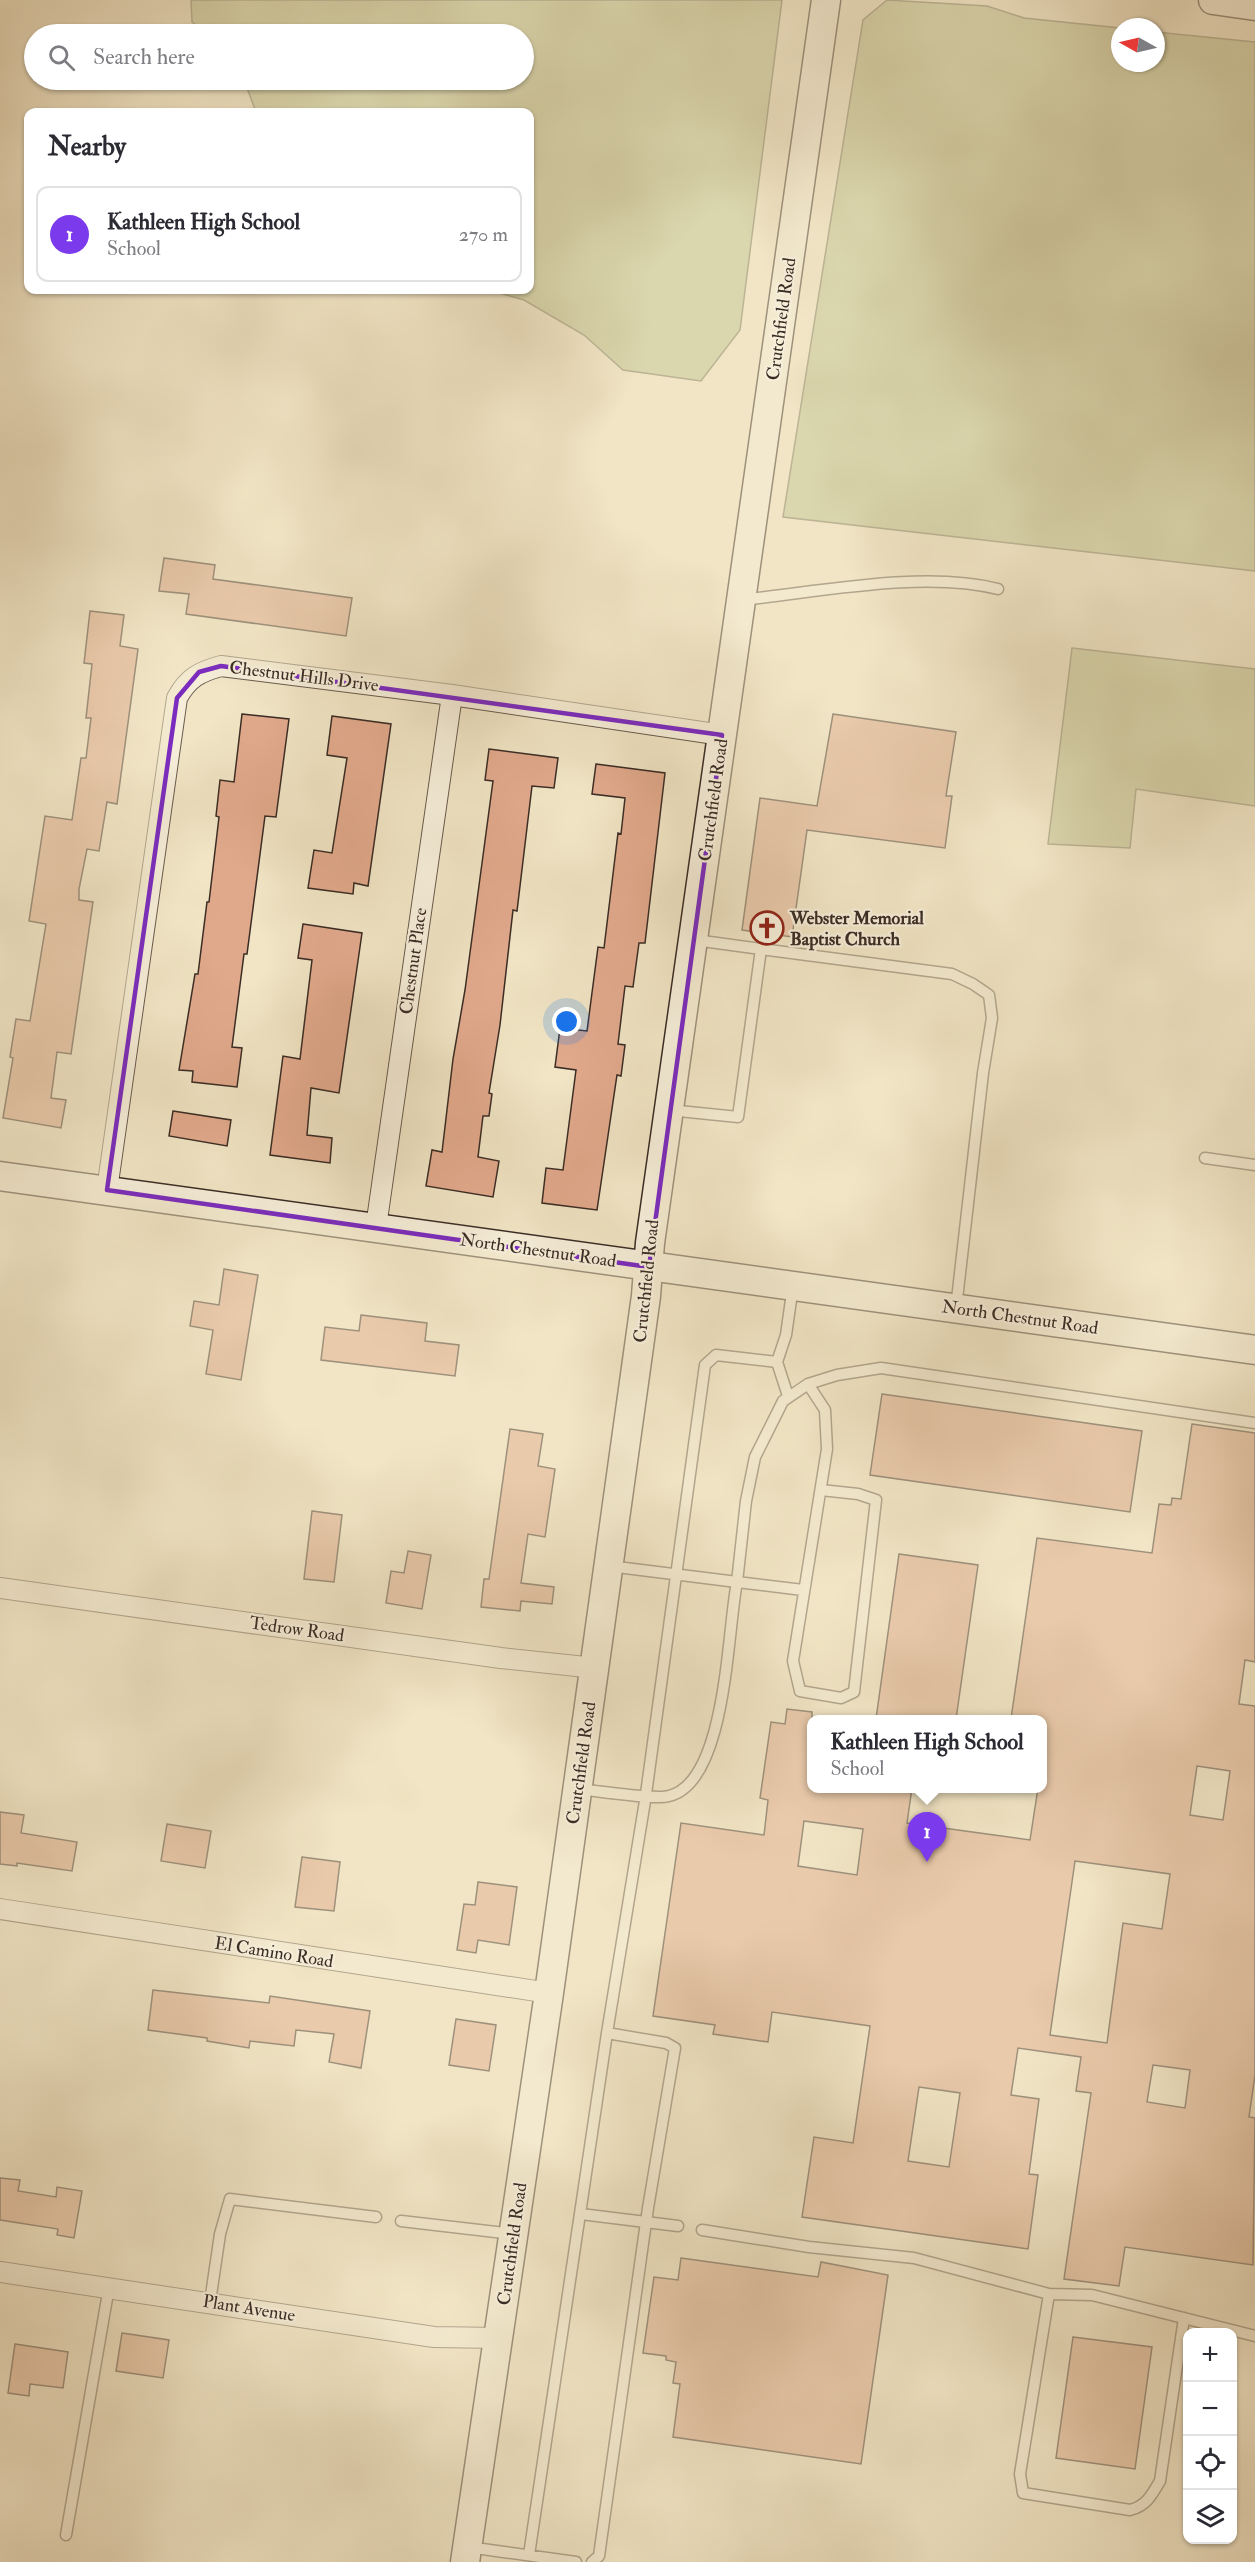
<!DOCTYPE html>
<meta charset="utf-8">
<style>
:root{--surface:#fff;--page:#f2f2f3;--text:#2b2b33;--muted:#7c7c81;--line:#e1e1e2;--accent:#7c3aed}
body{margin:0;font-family:"IM FELL Double Pica",serif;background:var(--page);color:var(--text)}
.controls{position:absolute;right:18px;bottom:18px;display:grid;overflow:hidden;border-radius:12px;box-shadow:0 2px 4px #0004}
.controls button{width:54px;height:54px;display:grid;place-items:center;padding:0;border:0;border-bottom:2px solid var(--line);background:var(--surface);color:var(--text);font:30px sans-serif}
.compass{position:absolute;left:1111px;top:18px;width:54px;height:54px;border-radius:50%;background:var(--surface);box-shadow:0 2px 4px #0004;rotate:278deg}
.you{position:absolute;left:567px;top:1022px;width:21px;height:21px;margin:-15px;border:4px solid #fff;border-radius:50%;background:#1a73e8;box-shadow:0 0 0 9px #1a73e833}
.badge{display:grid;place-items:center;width:39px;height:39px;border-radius:50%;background:var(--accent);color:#fff;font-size:20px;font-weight:700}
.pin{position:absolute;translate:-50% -50px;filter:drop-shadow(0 2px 3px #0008)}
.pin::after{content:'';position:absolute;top:32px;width:21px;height:18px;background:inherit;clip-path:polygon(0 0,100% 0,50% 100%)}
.popup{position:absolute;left:807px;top:1715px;width:240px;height:78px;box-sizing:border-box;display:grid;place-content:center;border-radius:12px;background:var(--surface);filter:drop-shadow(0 2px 4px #0005);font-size:20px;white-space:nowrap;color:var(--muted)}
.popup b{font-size:22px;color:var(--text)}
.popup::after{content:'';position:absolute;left:50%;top:100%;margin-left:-12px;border:12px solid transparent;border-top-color:var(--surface)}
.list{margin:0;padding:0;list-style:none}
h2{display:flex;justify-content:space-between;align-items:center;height:78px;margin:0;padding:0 24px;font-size:26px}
h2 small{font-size:20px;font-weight:400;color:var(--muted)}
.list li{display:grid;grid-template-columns:39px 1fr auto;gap:18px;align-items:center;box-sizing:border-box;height:96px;margin:0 12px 12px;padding:0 12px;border:2px solid var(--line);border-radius:12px}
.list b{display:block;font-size:22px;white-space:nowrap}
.list p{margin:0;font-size:20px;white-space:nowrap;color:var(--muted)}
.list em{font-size:20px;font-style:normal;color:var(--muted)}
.icon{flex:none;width:33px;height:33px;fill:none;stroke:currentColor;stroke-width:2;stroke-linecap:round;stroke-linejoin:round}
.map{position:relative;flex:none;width:1255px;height:2562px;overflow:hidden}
.search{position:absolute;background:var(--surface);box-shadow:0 2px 4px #0004;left:24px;top:24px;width:510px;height:66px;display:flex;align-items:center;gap:15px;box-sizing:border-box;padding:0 21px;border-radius:33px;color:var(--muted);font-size:22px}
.panel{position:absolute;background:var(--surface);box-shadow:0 2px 4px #0004;left:24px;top:108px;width:510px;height:186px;border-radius:12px}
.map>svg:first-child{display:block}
.green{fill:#bec391;stroke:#7c785b;stroke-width:1.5}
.building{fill:#e1a98c;stroke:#3a2c25;stroke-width:1.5;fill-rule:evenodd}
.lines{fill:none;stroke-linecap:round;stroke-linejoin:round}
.lane-casing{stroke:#685a4d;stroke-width:13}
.street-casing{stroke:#685a4d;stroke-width:22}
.secondary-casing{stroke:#3a2c25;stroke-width:31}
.lane{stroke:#f6eed9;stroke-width:10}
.street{stroke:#f6eed9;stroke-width:20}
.secondary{stroke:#f6eed9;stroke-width:28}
.marked{fill:none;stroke:#7b2cbf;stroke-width:4.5;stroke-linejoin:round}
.labels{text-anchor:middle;stroke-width:4.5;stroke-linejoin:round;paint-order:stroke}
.street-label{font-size:18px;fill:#3a2c25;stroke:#f6eed9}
.poi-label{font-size:18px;font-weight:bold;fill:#3a2c25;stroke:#f6eed9;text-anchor:start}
</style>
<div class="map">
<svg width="1255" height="2562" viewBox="0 0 1255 2562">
<rect width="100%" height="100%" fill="#f1e5c5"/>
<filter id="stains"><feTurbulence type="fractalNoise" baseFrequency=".00333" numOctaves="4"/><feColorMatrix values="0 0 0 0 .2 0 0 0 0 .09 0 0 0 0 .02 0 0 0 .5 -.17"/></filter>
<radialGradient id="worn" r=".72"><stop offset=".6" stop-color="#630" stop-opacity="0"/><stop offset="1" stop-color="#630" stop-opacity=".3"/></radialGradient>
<path class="green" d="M191,0H782L740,330L701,381L623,370L584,335L524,300L489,290H530V112H256L244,80H524V34H206L192,22Z
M887,0L987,6L1024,18L1120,28V63H1156V32L1255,42V571L783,517L863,20Z
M1072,648L1255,669V806L1136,789L1130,848L1048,844Z"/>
<path class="building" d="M164,558L215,565L213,579L352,598L346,636L186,614L189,594L159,591Z
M90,611L124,615L120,646L138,649L117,804L107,802L99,851L87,849L79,889V900L93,902L71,1054L57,1052L51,1098L66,1100L61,1128L3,1118L13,1058L10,1057L16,1019L30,1021L46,924L29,921L45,816L72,820L81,758H86L91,718H86L92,664L84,663Z
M242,714L289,719L276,817L265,816L247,954H244L232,1047L242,1048L237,1087L192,1082L193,1071L179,1070L195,974H198L207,902H209L219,817L216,816L220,780L234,782Z
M833,714L956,732L946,796H952L945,848L807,830L792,937L742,930L760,798L817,806Z
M332,716L391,724L368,886L354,883L353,894L308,888L314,850L332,853L347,758L327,755Z
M489,749L558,758L554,788L532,786L517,911L513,910L500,1025L489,1093L492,1094L489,1116H483L478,1157L499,1161L493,1197L426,1186L432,1150L442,1152L453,1059L465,990L493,781L485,780Z
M596,764L665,773L645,943H639L633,987L625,986L618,1044L625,1045L621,1076L617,1075L597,1210L542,1203L546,1168L563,1170L576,1070L555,1067L560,1028L587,1031L598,947L604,948L618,833L621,834L625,798L592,794Z
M303,924L362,933L339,1093L311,1088L307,1135L332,1138L330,1163L270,1155L283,1056L300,1059L312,960L298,958Z
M173,1111L231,1120L227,1146L169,1136Z
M224,1269L258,1275L241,1380L206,1374L213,1330L190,1326L194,1301L219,1305Z
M361,1315L427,1323L425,1341L459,1345L455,1376L321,1360L325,1327L359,1331Z
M882,1394L1142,1431L1130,1512L870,1475Z
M1192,1424L1255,1433V1662L1245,1660L1239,1704L1255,1706V2075L1249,2117L1255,2118L1253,2265L1125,2247L1119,2286L1064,2279L1091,2093L1076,2091L1081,2057L1018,2048L1011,2095L1039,2099L1029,2174L1038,2175L1028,2249L802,2217L814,2137L853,2143L870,2026L772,2012L768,2042L713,2034L715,2025L653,2016L681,1823L764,1835L768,1800L760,1798L771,1722L785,1724L787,1709L812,1712V1788H912L907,1823L1030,1840L1038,1788H1042V1719H1011L1037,1538L1152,1553L1159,1504L1171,1505L1172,1498L1181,1499ZM1197,1766L1230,1771L1223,1820L1190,1815ZM804,1821L863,1829L857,1875L798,1866ZM1075,1861L1170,1874L1162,1929L1123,1923L1107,2043L1050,2035ZM1153,2065L1190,2070L1185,2108L1147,2102ZM919,2087L960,2093L949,2167L908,2161Z
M510,1429L543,1434L538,1466L555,1469L545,1537L528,1534L521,1583L554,1587L552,1604L521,1601L520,1611L481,1607L484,1579H489Z
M312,1511L342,1515L334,1582L304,1579Z
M408,1551L431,1555L422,1609L386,1603L391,1571L404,1573Z
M899,1554L978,1565L956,1719H876Z
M0,1812L24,1815L21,1833L77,1842L72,1871L17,1863V1866L0,1864Z
M167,1824L211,1831L205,1868L161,1861Z
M302,1857L340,1862L334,1911L295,1907Z
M478,1882L517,1887L509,1945L478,1940L476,1953L457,1950L464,1904L475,1905Z
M153,1990L269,2003L270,1996L370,2011L361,2068L329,2062L334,2034L296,2030L294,2046L250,2041L249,2048L207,2041V2038L148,2030Z
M456,2019L496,2025L489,2071L449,2065Z
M0,2178L20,2180L18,2191L56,2197L57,2187L82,2191L74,2238L57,2235L58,2229L0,2220Z
M681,2258L818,2277L821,2262L888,2275L861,2464L673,2437L680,2384L673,2383L676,2362L666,2360V2356L643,2353L654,2277L678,2280Z
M122,2333L169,2340L163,2378L116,2371Z
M1073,2337L1152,2347L1135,2469L1056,2458Z
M15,2344L68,2352L63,2388L30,2384L29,2396L8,2393Z"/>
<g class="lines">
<g class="lane-casing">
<path id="lane" d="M741,600C819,592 923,570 998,589
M761,949L952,974L973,984L989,995L992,1018L983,1073L956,1308
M669,1110L738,1117L761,949L695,940
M1205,1158L1255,1165
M777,1362L786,1335L793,1286
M808,1384L825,1410L827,1449L793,1661L800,1691L841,1698L854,1692L876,1500L858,1494L821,1490
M803,1590L737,1582L746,1501L755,1457L783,1401L808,1384L837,1375L881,1368L1255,1423
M578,1789C597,1791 655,1800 669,1796C727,1782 727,1631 737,1582L609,1566
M607,2033L645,1801L705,1365L716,1355L777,1362L788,1396
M581,2214L678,2226
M401,2221L513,2234
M702,2230L809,2247L914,2258L1049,2294L1092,2295L1255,2336
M1049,2294L1020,2474L1023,2493L1130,2510C1146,2506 1152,2495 1160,2481L1184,2318
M210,2302L220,2234L230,2199L376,2217
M66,2535L109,2287
M468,2547L576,2562
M529,2555L607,2033L666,2043L675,2048L648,2208L599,2556L592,2562"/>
</g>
<g class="street-casing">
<path id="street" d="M107,1190L177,698C188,678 199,672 221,666L452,695L722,735
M376,1227L452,695
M0,1588L501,1658L595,1668
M0,1909L549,1993
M0,2272L434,2337L498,2338"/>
</g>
<g class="secondary-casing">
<path id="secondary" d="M1213,0L1255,6
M0,1176L1255,1350
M465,2562L549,1993L646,1296L650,1243L826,0"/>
</g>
<use href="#lane" class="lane"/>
<use href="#street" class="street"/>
<use href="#secondary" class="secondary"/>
</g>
<path d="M0 0H1255V2562H0ZM221,666L722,735L649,1267L107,1190L177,698L199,672Z" fill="#f1e5c5" fill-opacity=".55" fill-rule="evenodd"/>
<path class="marked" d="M221,666L722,735L649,1267L107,1190L177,698L199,672Z"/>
<defs>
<g id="church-ring" transform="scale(1.725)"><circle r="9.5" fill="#f6eed9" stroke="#8f2418" stroke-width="1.5"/><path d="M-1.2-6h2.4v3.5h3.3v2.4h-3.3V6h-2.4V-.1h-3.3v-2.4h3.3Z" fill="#8f2418"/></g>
</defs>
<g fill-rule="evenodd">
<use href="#church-ring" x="767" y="928"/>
</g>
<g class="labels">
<g class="street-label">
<text transform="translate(781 319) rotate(-82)" y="6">Crutchfield Road</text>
<text transform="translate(304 676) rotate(7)" y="6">Chestnut Hills Drive</text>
<text transform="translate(713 800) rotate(-82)" y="6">Crutchfield Road</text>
<text transform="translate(413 961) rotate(-82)" y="6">Chestnut Place</text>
<text transform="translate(538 1250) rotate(8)" y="6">North Chestnut Road</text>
<text transform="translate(646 1281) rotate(-84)" y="6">Crutchfield Road</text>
<text transform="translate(1020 1317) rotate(8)" y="6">North Chestnut Road</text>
<text transform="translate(297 1629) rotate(8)" y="6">Tedrow Road</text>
<text transform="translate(581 1763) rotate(-82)" y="6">Crutchfield Road</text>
<text transform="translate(274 1952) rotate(9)" y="6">El Camino Road</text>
<text transform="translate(512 2244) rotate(-82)" y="6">Crutchfield Road</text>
<text transform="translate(249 2308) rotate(9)" y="6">Plant Avenue</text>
</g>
<g class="poi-label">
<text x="790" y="924">Webster Memorial<tspan x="790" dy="21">Baptist Church</tspan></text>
</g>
</g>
<rect width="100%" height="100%" filter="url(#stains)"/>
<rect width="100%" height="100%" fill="url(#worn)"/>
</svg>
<div class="controls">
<button>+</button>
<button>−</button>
<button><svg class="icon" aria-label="locate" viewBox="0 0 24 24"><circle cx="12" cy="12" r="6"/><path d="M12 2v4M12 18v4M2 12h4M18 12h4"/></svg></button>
<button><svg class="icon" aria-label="layers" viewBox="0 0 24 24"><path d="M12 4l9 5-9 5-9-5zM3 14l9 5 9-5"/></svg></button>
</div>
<svg class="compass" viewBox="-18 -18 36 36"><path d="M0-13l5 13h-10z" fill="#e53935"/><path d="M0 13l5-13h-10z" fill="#7c7c81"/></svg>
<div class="you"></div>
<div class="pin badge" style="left:927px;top:1862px">1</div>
<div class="popup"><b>Kathleen High School</b>School</div>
<div class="search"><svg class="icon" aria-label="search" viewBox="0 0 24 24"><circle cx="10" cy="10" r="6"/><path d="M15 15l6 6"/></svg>Search here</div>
<section class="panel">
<h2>Nearby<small></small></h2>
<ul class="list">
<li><span class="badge">1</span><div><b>Kathleen High School</b><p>School</p></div><em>270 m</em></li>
</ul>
</section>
</div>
